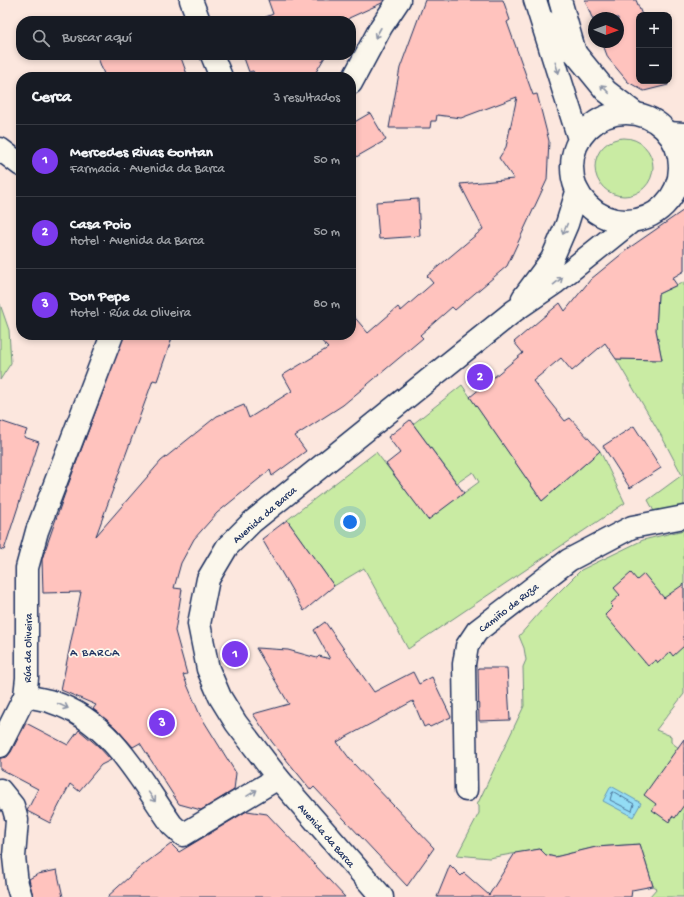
<!DOCTYPE html>
<html lang="es">
<meta charset="utf-8">
<style>
:root{--surface:#171b24;--page:#20242c;--text:#f1f3f6;--muted:#9ea1a6;--line:#363941;--accent:#7c3aed}
body{margin:0;font-family:"Gochi Hand",sans-serif;background:var(--page);color:var(--text)}
.controls{position:absolute;right:12px;top:12px;display:grid;overflow:hidden;border-radius:8px;box-shadow:0 2px 6px #0003}
.controls button{width:36px;height:36px;display:grid;place-items:center;padding:0;border:0;border-bottom:1px solid var(--line);background:var(--surface);color:var(--text);font:20px sans-serif}
.compass{position:absolute;left:588px;top:12px;width:36px;height:36px;border-radius:50%;background:var(--surface);box-shadow:0 2px 6px #0003;rotate:91deg}
.you{position:absolute;left:350px;top:522px;width:14px;height:14px;margin:-10px;border:3px solid #fff;border-radius:50%;background:#1a73e8;box-shadow:0 0 0 6px #1a73e833}
.badge{display:grid;place-items:center;width:26px;height:26px;border-radius:50%;background:var(--accent);color:#fff;font-size:13px;font-weight:700}
.pin{position:absolute;translate:-50% -50%;border:2px solid #fff;box-shadow:0 1px 4px #0006}
.list{margin:0;padding:0;list-style:none}
h2{display:flex;justify-content:space-between;align-items:center;height:52px;margin:0;padding:0 16px;font-size:17px}
h2 small{font-size:13px;font-weight:400;color:var(--muted)}
.list li{display:grid;grid-template-columns:26px 1fr auto;gap:12px;align-items:center;box-sizing:border-box;height:72px;padding:0 16px;border-top:1px solid var(--line)}
.list b{display:block;font-size:15px;white-space:nowrap}
.list p{margin:0;font-size:13px;white-space:nowrap;color:var(--muted)}
.list em{font-size:13px;font-style:normal;color:var(--muted)}
.icon{flex:none;width:22px;height:22px;fill:none;stroke:currentColor;stroke-width:2;stroke-linecap:round;stroke-linejoin:round}
.map{position:relative;flex:none;width:684px;height:897px;overflow:hidden}
.search{position:absolute;background:var(--surface);box-shadow:0 2px 6px #0003;left:16px;top:16px;width:340px;height:44px;display:flex;align-items:center;gap:10px;box-sizing:border-box;padding:0 14px;border-radius:16px;color:var(--muted);font-size:15px}
.panel{position:absolute;background:var(--surface);box-shadow:0 2px 6px #0003;left:16px;top:72px;width:340px;height:268px;border-radius:16px}
.map>svg:first-child{display:block}
.green{fill:#c9eba3;stroke:#728d80}
.water{fill:#93dcf5;stroke:#6397b9}
.lines{fill:none;stroke-linecap:round;stroke-linejoin:round}
.shore{stroke:#4b749a;stroke-width:1}
.building{fill:#ffc3be;stroke:#1b2f5e}
.minor-casing{stroke:#1b2f5e;stroke-width:25}
.tertiary-casing{stroke:#1b2f5e;stroke-width:25}
.secondary-casing{stroke:#1b2f5e;stroke-width:25}
.minor{stroke:#fbf7ec;stroke-width:22}
.tertiary{stroke:#fbf7ec;stroke-width:22}
.secondary{stroke:#fbf7ec;stroke-width:22}
.oneway{stroke:#8b93a5}
.labels{text-anchor:middle;stroke-width:3.5;stroke-linejoin:round;paint-order:stroke}
.street-label{font-size:11px;fill:#1b2f5e;stroke:#fbf7ec}
.neighbourhood-label{font-size:12px;letter-spacing:1px;fill:#1b2f5e;stroke:#fbf7ec}
</style>
<div class="map">
<svg width="684" height="897" viewBox="0 0 684 897">
<rect width="100%" height="100%" fill="#fce7de"/>
<filter id="ink" filterUnits="userSpaceOnUse"><feTurbulence type="fractalNoise" baseFrequency=".025" numOctaves="2"/><feDisplacementMap in="SourceGraphic" scale="8" xChannelSelector="R" yChannelSelector="G"/><feConvolveMatrix kernelMatrix="1 2 1 2 8 2 1 2 1" color-interpolation-filters="sRGB"/></filter>
<g filter="url(#ink)">
<path class="green" d="M595 167a29 29 0 1 1 58 0a29 29 0 1 1-58 0Z
M684,282V508L655,513L648,500L682,475L662,437L616,359L662,360L656,330L658,294Z
M0,304L9,330L11,363L0,380Z
M462,385L542,501L600,451L625,503L408,649L364,568L334,586L287,520L376,452L428,519L479,482L473,472L457,483L413,424Z
M684,530V694L656,730L671,736V742L684,752V897H649L657,888L653,886L640,844L596,847L555,857L546,855L540,849L489,858L457,855L479,813V806L477,805L524,706L523,667L526,660L524,648L519,636L548,603L581,570L643,540Z"/>
<path class="water" d="M611,786L641,803L633,817L603,801Z"/>
<g class="lines">
<path class="shore" d="M614,792L634,804L632,811L610,800L612,793Z"/>
</g>
<path class="building" d="M268,0H384L382,3L349,18L347,21H256L273,14Z
M425,0H503L510,20L507,22L533,95L537,94L549,141L547,180L507,266L455,310L452,307L420,335L423,338L343,405L295,436L306,451L272,476L270,470L217,513L194,539L181,563L174,588L182,589L175,631L187,674L183,675L200,715L236,773L234,790L201,810L179,804L140,743L133,747L116,728L93,709L96,705L61,690L81,592L43,593L42,559L64,496L124,335H173L157,381L153,380L96,536L161,461L217,416L244,405L249,418L292,391L283,375L328,348L316,335H351V313L368,333L398,307L401,311L433,283L427,276L483,229L460,184L514,179L499,158L506,147L517,97L461,118L437,115L436,121H431L430,128H389L400,68Z
M585,0H636L642,15H639V81H666L668,85L644,91L628,82L608,58L602,42H618V18H594V23Z
M97,55H180L188,77H105Z
M243,55H326L313,77H256L253,71L249,72Z
M370,113L386,140L351,160V124Z
M418,199L420,236L379,239L376,202Z
M684,210V271L672,278L677,285L658,294L656,330L662,360L616,359L605,343L572,371L561,358L533,381L565,421L570,418L600,451L542,501L470,397L523,353L514,342L560,303L565,311L591,279L629,248Z
M410,420L464,493L428,520L386,464L400,453L388,437Z
M0,421L27,430L24,437L39,442L4,550L0,549Z
M634,426L661,468L630,488L603,446Z
M287,520L334,586L304,611L262,539Z
M631,573L637,580L644,574L664,598L684,584V646L673,656L670,652L658,663L656,660L648,666L605,615L613,607L610,604L620,595L614,588Z
M325,622L374,692L413,672L419,684L432,677L451,717L430,727L428,725L424,727L413,701L337,742L353,763L434,848L407,886L314,787L311,790L272,742L253,714L289,704L256,648L288,650L317,658L319,656L330,659L314,630Z
M478,668H507L510,720L479,721Z
M26,723L68,745L79,730L98,746L111,760L101,765L79,791L70,784L50,823L27,811L38,789L0,769V758L7,757L11,752Z
M684,739V805L675,818L672,816L669,822L652,810L656,804L644,795Z
M247,811L267,814L345,897H107L139,868L171,844L179,852Z
M640,844L653,886L632,890L631,897H437L450,865L461,876L464,873L489,895L515,853L540,849L546,855L555,857L596,847Z
M57,870L63,897H33L29,879L38,874Z"/>
<g class="lines">
<g class="minor-casing">
<path id="minor" d="M191,0L199,21
M560,0L575,53
M212,55L221,77
M351,83L381,27L399,0
M0,149L21,165
M25,696C34,698 44,699 52,702C111,721 139,778 172,825L183,835L278,778
M0,746L25,696L27,678V568L37,531L112,335
M0,790L13,806L17,820L14,857L17,884L21,897
M466,790L464,664L467,646L477,631L569,560L632,527L684,517"/>
</g>
<g class="tertiary-casing">
<path id="tertiary" d="M668,133L684,134
M680,177L684,174"/>
</g>
<g class="secondary-casing">
<path id="secondary" d="M535,0L579,139
M546,22L575,53L606,91L636,114
M572 167a54 54 0 1 1 108 0a54 54 0 1 1-108 0Z
M523,298L552,259L567,224L577,192
M382,897L278,778L236,723L220,697L208,669L199,624L208,579L227,547L252,522L514,311L555,283L631,222"/>
</g>
<use href="#minor" class="minor"/>
<use href="#tertiary" class="tertiary"/>
<use href="#secondary" class="secondary"/>
</g>
<defs><path id="oneway-shaft" d="M-6 0H5M1.5-3L5.5 0L1.5 3" fill="none" stroke-width="1.6" stroke-linecap="round" stroke-linejoin="round"/></defs>
<g class="oneway">
<use href="#oneway-shaft" transform="translate(378 33) rotate(119)"/>
<use href="#oneway-shaft" transform="translate(557 68) rotate(73)"/>
<use href="#oneway-shaft" transform="translate(605 89) rotate(-134)"/>
<use href="#oneway-shaft" transform="translate(565 229) rotate(113)"/>
<use href="#oneway-shaft" transform="translate(558 281) rotate(-39)"/>
<use href="#oneway-shaft" transform="translate(63 706) rotate(25)"/>
<use href="#oneway-shaft" transform="translate(252 793) rotate(-32)"/>
<use href="#oneway-shaft" transform="translate(152 797) rotate(55)"/>
</g>
</g>
<g class="labels">
<g class="street-label">
<text transform="translate(264 514) rotate(-41)" y="4">Avenida da Barca</text>
<text transform="translate(508 607) rotate(-38)" y="4">Camiño de Ruza</text>
<text transform="translate(27 648) rotate(-89)" y="4">Rúa da Oliveira</text>
<text transform="translate(327 835) rotate(49)" y="4">Avenida da Barca</text>
</g>
<g class="neighbourhood-label">
<text x="95" y="656">A BARCA</text>
</g>
</g>
</svg>
<div class="controls">
<button>+</button>
<button>−</button>
</div>
<svg class="compass" viewBox="-18 -18 36 36"><path d="M0-13l5 13h-10z" fill="#e53935"/><path d="M0 13l5-13h-10z" fill="#9ea1a6"/></svg>
<div class="you"></div>
<div class="pin badge" style="left:235px;top:654px">1</div>
<div class="pin badge" style="left:480px;top:377px">2</div>
<div class="pin badge" style="left:162px;top:723px">3</div>
<div class="search"><svg class="icon" aria-label="search" viewBox="0 0 24 24"><circle cx="10" cy="10" r="6"/><path d="M15 15l6 6"/></svg>Buscar aquí</div>
<section class="panel">
<h2>Cerca<small>3 resultados</small></h2>
<ul class="list">
<li><span class="badge">1</span><div><b>Mercedes Rivas Gontan</b><p>Farmacia · Avenida da Barca</p></div><em>50 m</em></li>
<li><span class="badge">2</span><div><b>Casa Poio</b><p>Hotel · Avenida da Barca</p></div><em>50 m</em></li>
<li><span class="badge">3</span><div><b>Don Pepe</b><p>Hotel · Rúa da Oliveira</p></div><em>80 m</em></li>
</ul>
</section>
</div>
